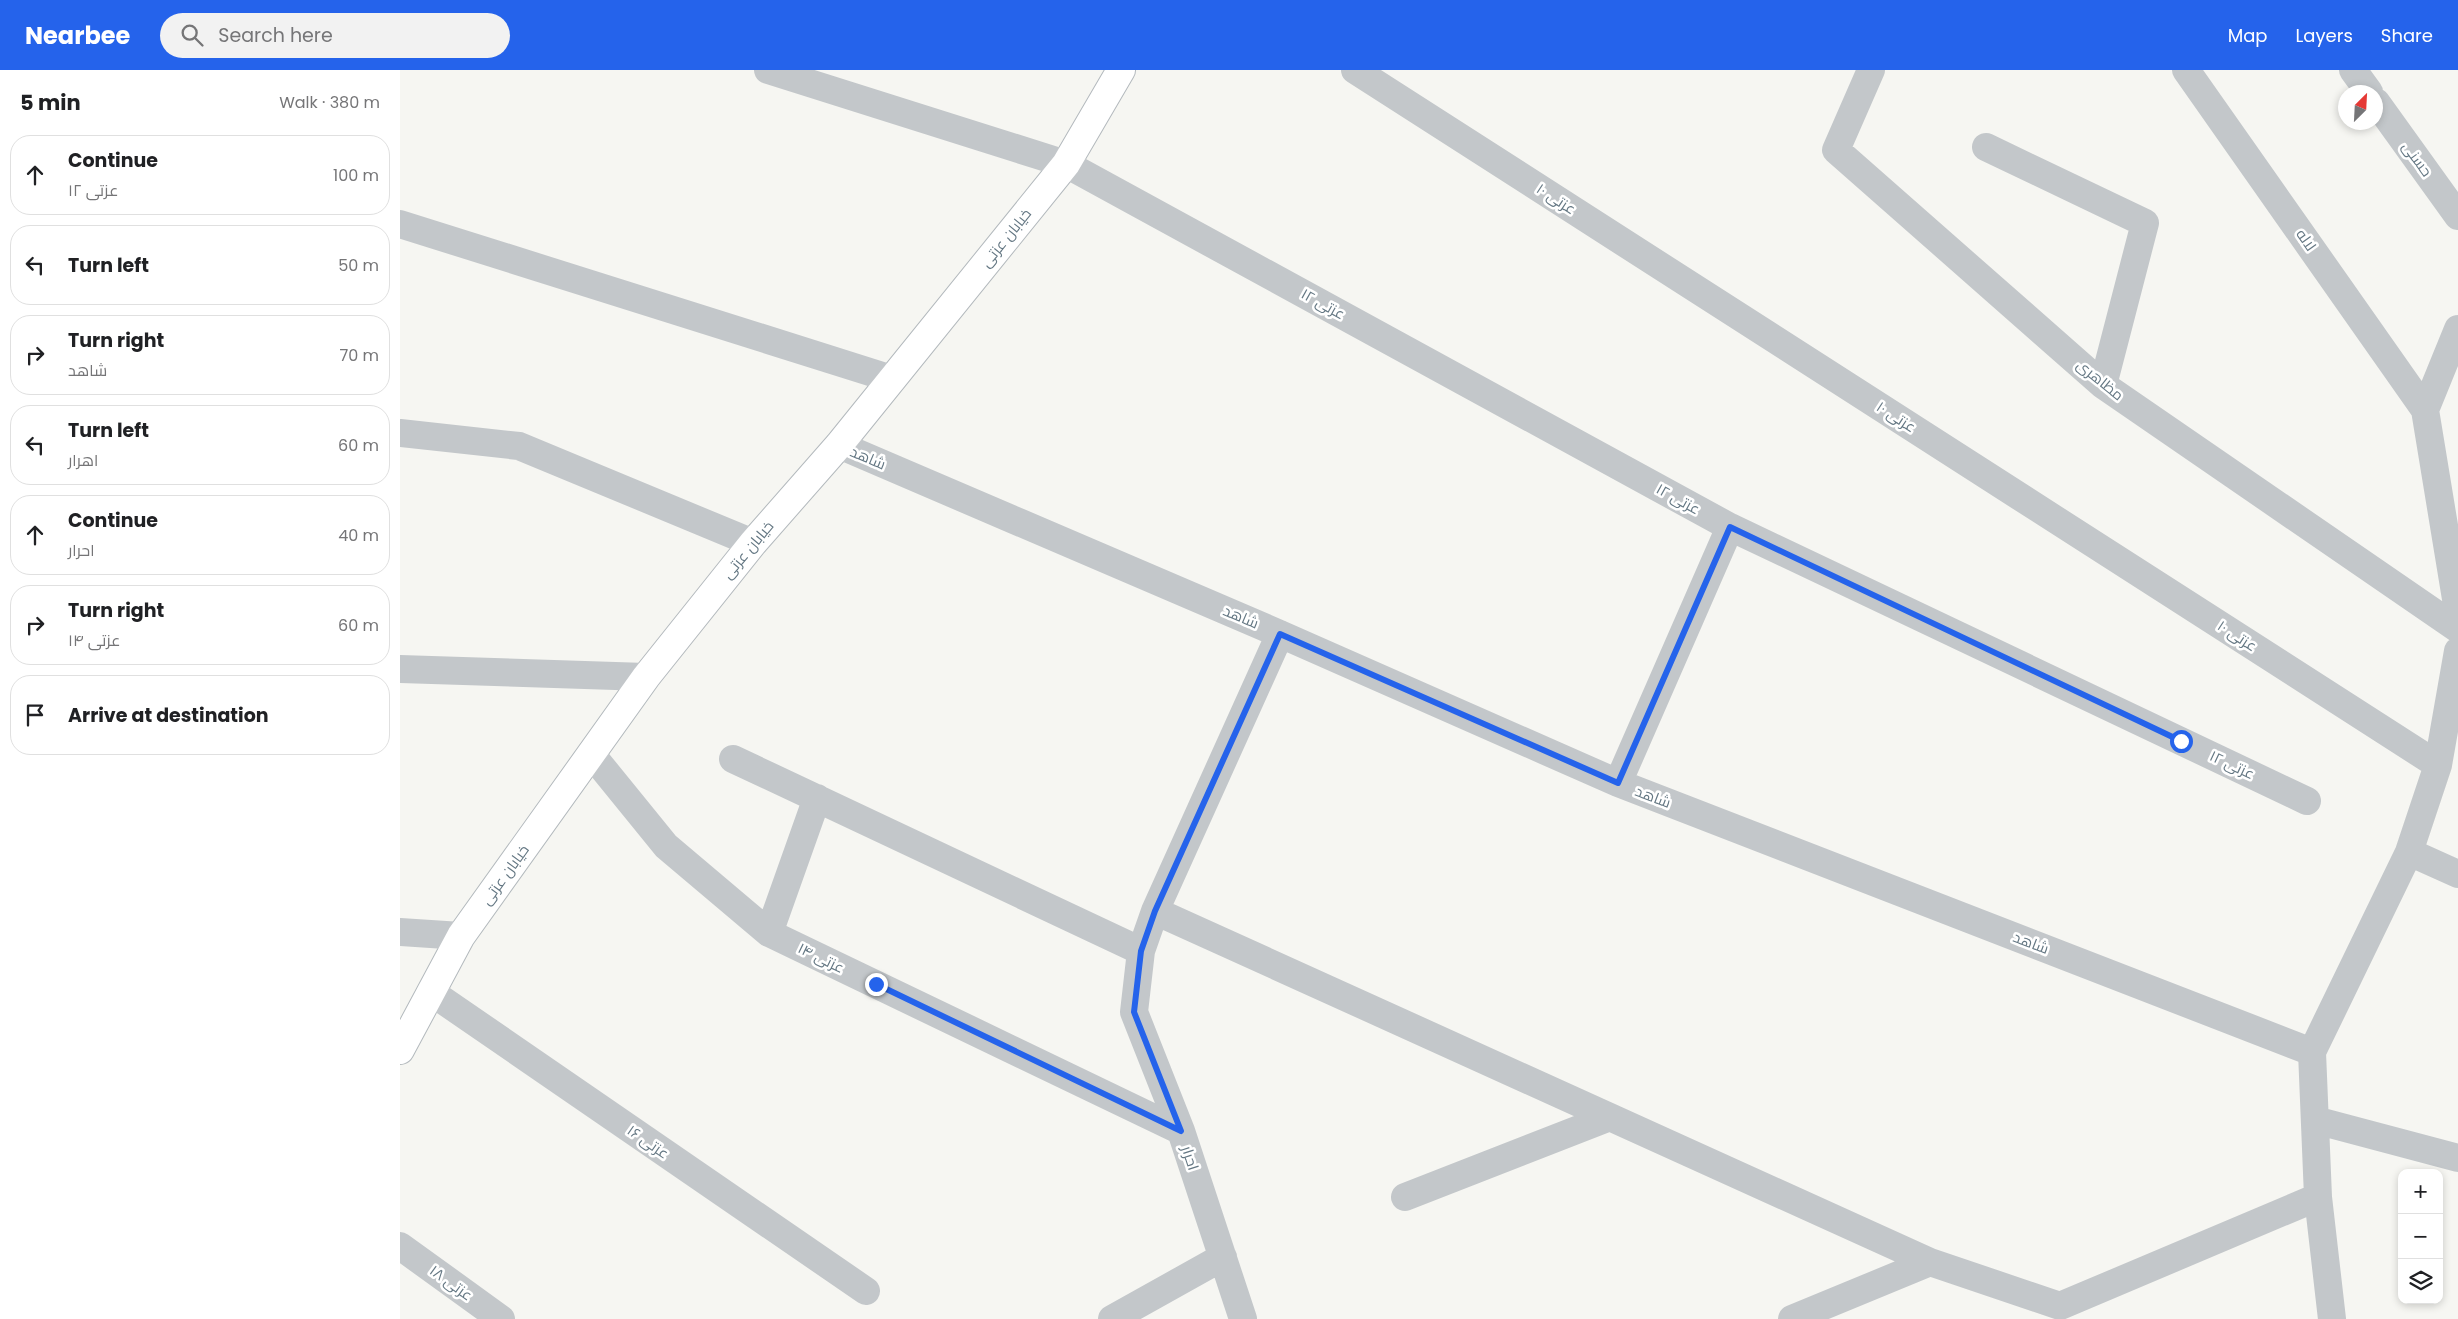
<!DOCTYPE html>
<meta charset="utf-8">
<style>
:root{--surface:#fff;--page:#f2f2f2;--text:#202124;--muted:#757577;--line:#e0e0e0;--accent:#2563eb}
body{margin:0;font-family:Poppins,Cairo,sans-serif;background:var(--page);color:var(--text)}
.controls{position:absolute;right:15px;bottom:15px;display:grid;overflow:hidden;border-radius:10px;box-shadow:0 2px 8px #0003}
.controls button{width:45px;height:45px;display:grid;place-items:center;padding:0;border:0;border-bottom:1px solid var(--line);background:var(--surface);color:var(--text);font:25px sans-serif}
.compass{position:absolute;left:1938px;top:15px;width:45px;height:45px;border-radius:50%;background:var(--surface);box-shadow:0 2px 8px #0003;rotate:24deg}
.stop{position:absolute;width:15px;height:15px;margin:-11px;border:4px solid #2563eb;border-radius:50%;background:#fff}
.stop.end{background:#2563eb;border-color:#fff;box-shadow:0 1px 5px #0008}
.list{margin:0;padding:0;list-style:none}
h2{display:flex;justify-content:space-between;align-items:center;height:65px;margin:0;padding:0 20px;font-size:21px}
h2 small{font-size:16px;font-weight:400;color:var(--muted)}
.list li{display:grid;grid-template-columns:32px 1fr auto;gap:15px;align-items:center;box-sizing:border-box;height:80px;margin:0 10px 10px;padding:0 10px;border:1px solid var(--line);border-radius:20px}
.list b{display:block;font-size:19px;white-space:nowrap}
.list p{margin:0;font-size:16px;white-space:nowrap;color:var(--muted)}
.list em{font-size:16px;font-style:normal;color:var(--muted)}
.icon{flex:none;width:28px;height:28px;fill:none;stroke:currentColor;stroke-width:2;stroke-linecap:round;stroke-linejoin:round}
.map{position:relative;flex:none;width:2058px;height:1249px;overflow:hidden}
header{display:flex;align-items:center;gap:30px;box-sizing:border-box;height:70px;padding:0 25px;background:var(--accent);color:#fff}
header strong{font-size:24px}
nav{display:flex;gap:28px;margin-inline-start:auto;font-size:18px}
.search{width:350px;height:45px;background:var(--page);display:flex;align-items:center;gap:12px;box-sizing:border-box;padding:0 18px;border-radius:28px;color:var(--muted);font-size:19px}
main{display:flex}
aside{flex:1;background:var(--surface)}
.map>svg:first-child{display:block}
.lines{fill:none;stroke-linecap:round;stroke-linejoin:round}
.secondary-casing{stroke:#b3b9bd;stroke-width:30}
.street{stroke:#c3c7ca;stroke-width:28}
.secondary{stroke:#fff;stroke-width:28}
.route{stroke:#2563eb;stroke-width:6}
.labels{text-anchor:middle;stroke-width:5;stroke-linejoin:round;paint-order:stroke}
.street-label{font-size:15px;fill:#647783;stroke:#fff}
</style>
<header>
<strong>Nearbee</strong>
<div class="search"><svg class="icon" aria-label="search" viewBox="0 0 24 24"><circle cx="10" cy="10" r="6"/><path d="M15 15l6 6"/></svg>Search here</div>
<nav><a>Map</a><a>Layers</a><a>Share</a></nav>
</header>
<main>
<aside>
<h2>5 min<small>Walk · 380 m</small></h2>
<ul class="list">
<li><svg class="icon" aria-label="ahead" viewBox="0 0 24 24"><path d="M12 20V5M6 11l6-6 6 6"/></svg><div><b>Continue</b><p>عزتی ۱۲</p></div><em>100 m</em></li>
<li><svg class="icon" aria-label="left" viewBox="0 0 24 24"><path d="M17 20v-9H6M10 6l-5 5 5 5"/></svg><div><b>Turn left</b></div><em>50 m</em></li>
<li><svg class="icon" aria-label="right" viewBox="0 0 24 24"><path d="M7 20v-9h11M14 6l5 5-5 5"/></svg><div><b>Turn right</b><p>شاهد</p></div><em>70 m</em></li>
<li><svg class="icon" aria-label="left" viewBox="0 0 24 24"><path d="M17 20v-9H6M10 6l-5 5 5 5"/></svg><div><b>Turn left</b><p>اهرار</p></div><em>60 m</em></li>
<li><svg class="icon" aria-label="ahead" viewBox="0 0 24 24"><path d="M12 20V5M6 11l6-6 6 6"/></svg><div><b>Continue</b><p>احرار</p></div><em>40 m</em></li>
<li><svg class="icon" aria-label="right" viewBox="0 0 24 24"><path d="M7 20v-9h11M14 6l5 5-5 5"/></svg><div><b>Turn right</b><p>عزتی ۱۴</p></div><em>60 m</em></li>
<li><svg class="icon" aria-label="arrive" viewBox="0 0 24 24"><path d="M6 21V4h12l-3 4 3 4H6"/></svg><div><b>Arrive at destination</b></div></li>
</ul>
</aside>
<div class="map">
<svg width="2058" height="1249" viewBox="0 0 2058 1249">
<rect width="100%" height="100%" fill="#f6f6f2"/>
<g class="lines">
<g class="secondary-casing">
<path id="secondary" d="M0,980L61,866L246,607L353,473L439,375L666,94L721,0"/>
</g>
<path class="street" d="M368,0L666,94L1330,457L1907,731
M955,0L2038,695
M1471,0L1436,80L1703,315L2058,559
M1786,0L2025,340
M1953,0L1969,22
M1976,32L2058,146
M1586,77L1745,153L1703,315
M0,154L492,309
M2058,259L2025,340L2058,541
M0,363L119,376L353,473
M439,375L880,564L1218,713L1912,982
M0,599L246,607
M192,685L266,776L369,863L781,1061
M333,689L741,881
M1218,713L1330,457
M2009,782L2058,804
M755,841L1530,1192L1660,1236L1918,1127
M0,862L61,866
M369,863L417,728
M31,922L466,1221
M1915,1050L2058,1088
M1005,1127L1210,1047
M0,1176L101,1249
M712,1249L823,1187
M843,1249L781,1061L734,942L741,881L755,841L880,564
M1392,1249L1530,1192
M1932,1249L1918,1127L1912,982L2009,782L2038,695L2058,581"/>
<use href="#secondary" class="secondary"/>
</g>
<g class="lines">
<path class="route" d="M476,914L781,1061L734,942L741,881L755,841L880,564L1218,713L1330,457L1781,671"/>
</g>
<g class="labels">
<g class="street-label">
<text transform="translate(2017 89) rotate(54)" y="5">حسنی</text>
<text transform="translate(1156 129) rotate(33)" y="5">عزتی ۱۰</text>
<text transform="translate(606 168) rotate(-51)" y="5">خیابان عزتی</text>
<text transform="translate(1906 170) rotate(55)" y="5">لاله</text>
<text transform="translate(923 234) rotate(29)" y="5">عزتی ۱۲</text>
<text transform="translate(1700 310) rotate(39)" y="5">مظاهری</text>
<text transform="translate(1496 347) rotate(33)" y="5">عزتی ۱۰</text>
<text transform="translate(468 388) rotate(23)" y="5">شاهد</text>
<text transform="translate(1278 429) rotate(29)" y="5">عزتی ۱۲</text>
<text transform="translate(348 480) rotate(-50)" y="5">خیابان عزتی</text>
<text transform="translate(841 547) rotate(23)" y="5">شاهد</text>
<text transform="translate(1837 566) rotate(33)" y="5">عزتی ۱۰</text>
<text transform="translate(1832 695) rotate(25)" y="5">عزتی ۱۲</text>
<text transform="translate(1253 727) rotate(21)" y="5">شاهد</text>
<text transform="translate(105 805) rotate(-54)" y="5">خیابان عزتی</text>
<text transform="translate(1631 873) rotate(21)" y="5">شاهد</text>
<text transform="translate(421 888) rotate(26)" y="5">عزتی ۱۴</text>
<text transform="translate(248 1072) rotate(35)" y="5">عزتی ۱۶</text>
<text transform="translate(790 1088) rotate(72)" y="5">احرار</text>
<text transform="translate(51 1213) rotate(36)" y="5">عزتی ۱۸</text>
</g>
</g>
</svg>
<div class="controls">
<button>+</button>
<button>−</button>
<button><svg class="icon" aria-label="layers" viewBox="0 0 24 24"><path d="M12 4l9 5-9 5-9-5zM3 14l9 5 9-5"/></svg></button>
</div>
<svg class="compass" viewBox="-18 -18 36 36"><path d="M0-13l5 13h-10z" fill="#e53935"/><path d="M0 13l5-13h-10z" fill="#757577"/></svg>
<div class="stop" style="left:1781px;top:671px"></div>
<div class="stop end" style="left:476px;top:914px"></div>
</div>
</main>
